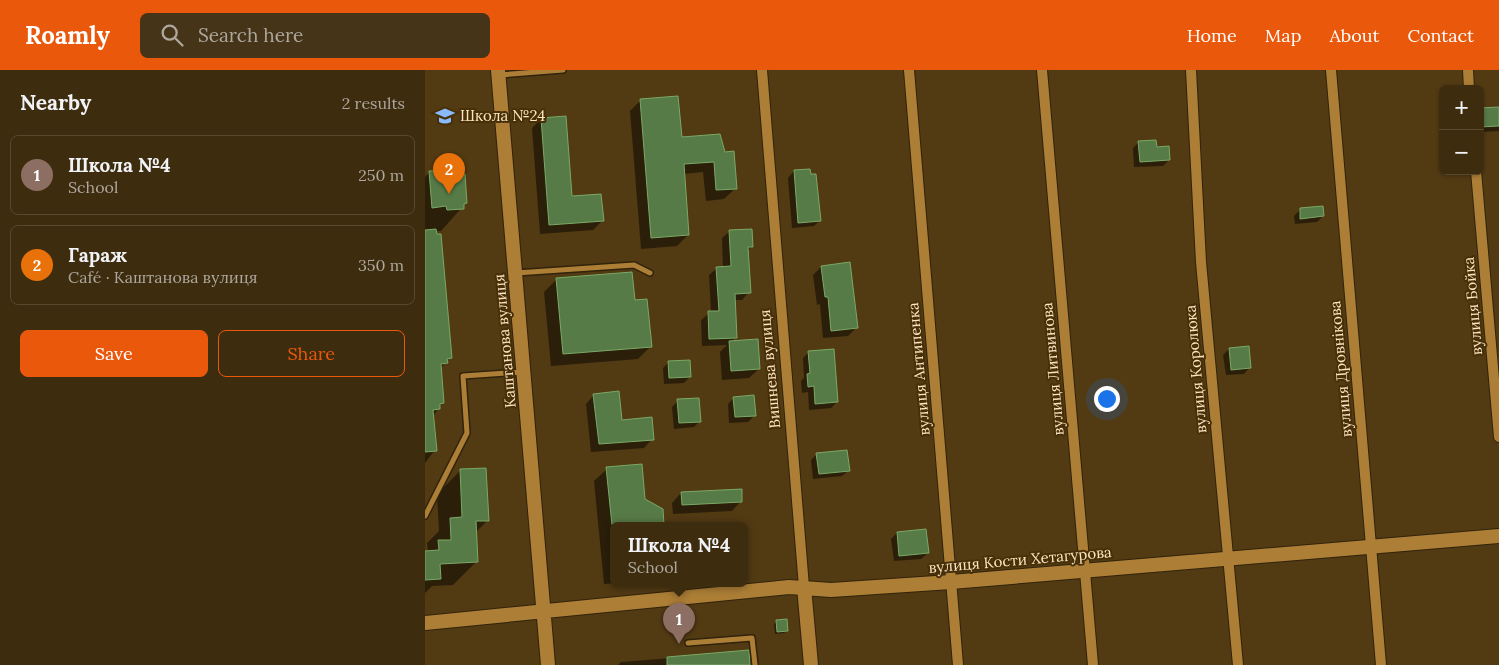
<!DOCTYPE html>
<meta charset="utf-8">
<style>
:root{--surface:#3e2c0e;--page:#453417;--text:#f1f3f6;--muted:#ada79e;--line:#57482e;--accent:#ea580c}
body{margin:0;font-family:Lora,serif;background:var(--page);color:var(--text)}
.controls{position:absolute;right:15px;top:15px;display:grid;overflow:hidden;border-radius:8px;box-shadow:0 1px 4px #0004}
.controls button{width:45px;height:45px;display:grid;place-items:center;padding:0;border:0;border-bottom:1px solid var(--line);background:var(--surface);color:var(--text);font:25px sans-serif}
.you{position:absolute;left:681px;top:328px;width:18px;height:18px;margin:-12px;border:4px solid #fff;border-radius:50%;background:#1a73e8;box-shadow:0 0 0 8px #1a73e833}
.badge{display:grid;place-items:center;width:32px;height:32px;border-radius:50%;background:var(--accent);color:#fff;font-size:16px;font-weight:700}
.pin{position:absolute;translate:-50% -41px;filter:drop-shadow(0 1px 2px #0008)}
.pin::after{content:'';position:absolute;top:26px;width:18px;height:15px;background:inherit;clip-path:polygon(0 0,100% 0,50% 100%)}
.popup{position:absolute;left:185px;top:452px;width:138px;height:65px;box-sizing:border-box;display:grid;place-content:center;border-radius:8px;background:var(--surface);filter:drop-shadow(0 1px 4px #0005);font-size:16px;white-space:nowrap;color:var(--muted)}
.popup b{font-size:19px;color:var(--text)}
.popup::after{content:'';position:absolute;left:50%;top:100%;margin-left:-10px;border:10px solid transparent;border-top-color:var(--surface)}
.list{margin:0;padding:0;list-style:none}
h2{display:flex;justify-content:space-between;align-items:center;height:65px;margin:0;padding:0 20px;font-size:21px}
h2 small{font-size:16px;font-weight:400;color:var(--muted)}
.list li{display:grid;grid-template-columns:32px 1fr auto;gap:15px;align-items:center;box-sizing:border-box;height:80px;margin:0 10px 10px;padding:0 10px;border:1px solid var(--line);border-radius:8px}
.list b{display:block;font-size:19px;white-space:nowrap}
.list p{margin:0;font-size:16px;white-space:nowrap;color:var(--muted)}
.list em{font-size:16px;font-style:normal;color:var(--muted)}
.actions{display:flex;gap:10px;padding:15px 20px}
.actions a{flex:1;padding:11px 0;border:1px solid var(--accent);border-radius:8px;text-align:center;font-size:18px;color:var(--accent)}
.actions .main{background:var(--accent);color:#fff}
.icon{flex:none;width:28px;height:28px;fill:none;stroke:currentColor;stroke-width:2;stroke-linecap:round;stroke-linejoin:round}
.map{position:relative;flex:none;width:1074px;height:595px;overflow:hidden}
header{display:flex;align-items:center;gap:30px;box-sizing:border-box;height:70px;padding:0 25px;background:var(--accent);color:#fff}
header strong{font-size:24px}
nav{display:flex;gap:28px;margin-inline-start:auto;font-size:18px}
.search{width:350px;height:45px;background:var(--page);display:flex;align-items:center;gap:12px;box-sizing:border-box;padding:0 18px;border-radius:8px;color:var(--muted);font-size:19px}
main{display:flex}
aside{flex:1;background:var(--surface)}
.map>svg:first-child{display:block}
.shadow{fill:#0007}
.building{fill:#577b47;stroke:#7ba966}
.lines{fill:none;stroke-linecap:round;stroke-linejoin:round}
.service-casing{stroke:#31230c;stroke-width:8}
.minor-casing{stroke:#31230c;stroke-width:12}
.tertiary-casing{stroke:#31230c;stroke-width:16}
.service{stroke:#ad7f36;stroke-width:5}
.minor{stroke:#ad7f36;stroke-width:10}
.tertiary{stroke:#ad7f36;stroke-width:14}
.labels{text-anchor:middle;stroke-width:4;stroke-linejoin:round;paint-order:stroke}
.poi-label{font-size:15px;fill:#fde4c2;stroke:#472f07;text-anchor:start}
.street-label{font-size:15px;fill:#fde4c2;stroke:#472f07}
</style>
<header>
<strong>Roamly</strong>
<div class="search"><svg class="icon" aria-label="search" viewBox="0 0 24 24"><circle cx="10" cy="10" r="6"/><path d="M15 15l6 6"/></svg>Search here</div>
<nav><a>Home</a><a>Map</a><a>About</a><a>Contact</a></nav>
</header>
<main>
<aside>
<h2>Nearby<small>2 results</small></h2>
<ul class="list">
<li><span class="badge" style="background:#8d6e63">1</span><div><b>Школа №4</b><p>School</p></div><em>250 m</em></li>
<li><span class="badge" style="background:#e8710a">2</span><div><b>Гараж</b><p>Café · Каштанова вулиця</p></div><em>350 m</em></li>
</ul>
<div class="actions"><a class="main">Save</a><a>Share</a></div>
</aside>
<div class="map">
<svg width="1074" height="595" viewBox="0 0 1074 595">
<rect width="100%" height="100%" fill="#523a13"/>
<path class="shadow" d="M216,30L255,68L295,65L311,118L299,129L281,131L278,102L258,104L263,165L252,176L216,179L205,41Z
M1074,39V61L1055,62V40Z
M116,49L146,127L177,151L168,160L115,164L107,58Z
M714,72L744,90L738,96L709,97L708,78Z
M369,101L395,150L389,156L367,158L363,108Z
M4,103L23,106L41,133L16,161H10L25,288L15,299L18,333L8,346L10,380L0,393V107Z
M875,140L898,146L892,152L870,154L869,146Z
M305,161L327,176L322,181L324,222L317,230H309L311,267L306,272L334,299L324,308L297,310L295,282L302,275L277,276L276,250L286,242L284,205L292,198H298L297,168Z
M396,197L431,258L423,266L398,268L395,234L392,235L388,205Z
M132,209L209,231L226,276L213,289L126,296L119,222Z
M804,279L825,297L819,304L801,305L798,285Z
M384,282L412,332L406,338L384,340L383,322L377,323L376,311L379,308L378,288Z
M244,292L265,307L259,313L239,314L238,298Z
M169,325L196,351L227,369L219,378L166,382L161,334Z
M309,328L329,346L323,352L304,353L303,334Z
M253,331L275,351L269,357L249,359L247,337Z
M392,384L424,400L417,406L388,409L386,390Z
M182,399L219,430L236,439L238,455H189V513H192L179,514L169,411Z
M35,401L63,450L50,463L52,491L28,515L7,516L0,523V482H3L2,473L14,461L12,424Z
M256,423L316,431L307,441L248,444L247,433Z
M472,463L503,483L496,489L469,491L466,469Z
M351,552L362,561L359,563L350,564L349,554Z
M322,582L324,595H193L196,592Z"/>
<path class="building" d="M253,26L257,67L295,64L300,82L309,81L312,119L291,120L289,92L259,94L264,165L226,168L215,29Z
M1074,37V56L1055,57V38Z
M141,46L147,126L176,124L179,151L124,155L116,48Z
M731,70L732,77L744,76L745,90L715,92L713,71Z
M385,99L386,104H391L396,151L373,153L369,100Z
M24,100L25,105L40,104L42,133L39,134V139L22,140L21,136L7,138L4,101Z
M898,136L899,146L875,149V138Z
M11,159L12,164H16L27,288L22,289L23,293L16,294L19,333L15,334V339L8,340L12,381L0,382V160Z
M327,159L328,177H323L326,223L310,224L312,268L284,269L283,241H294L291,197L306,196L304,160Z
M425,192L433,258L406,261L403,227H400L396,196Z
M207,202L210,230L222,229L227,277L138,284L131,208Z
M333,269L335,299L306,301L304,271Z
M824,276L826,298L806,300L804,278Z
M409,279L413,332L390,334L389,316L383,317L382,304L385,303L383,281Z
M265,290L266,307L244,308L243,291Z
M194,321L197,350L227,347L229,370L174,374L168,324Z
M329,325L331,346L310,347L308,327Z
M274,328L276,352L254,353L252,329Z
M422,380L425,401L394,404L391,383Z
M217,394L220,429L238,439L239,455H187L181,397Z
M61,398L64,451H51L53,492L15,494L16,509L0,510V481L14,480L13,470H26L25,448L37,447L35,399Z
M317,419V432L257,435L256,422Z
M501,459L504,483L474,486L472,462Z
M362,549L363,561L352,562L351,550Z
M324,580L325,595H242V587Z"/>
<g class="lines">
<g class="service-casing">
<path id="service" d="M74,5L138,0
M91,203L209,195L225,203
M0,446L42,363L38,306L97,302
M263,573L327,568L330,595"/>
</g>
<g class="minor-casing">
<path id="minor" d="M337,0L379,517
M484,0L533,595
M617,0L668,595
M766,0L776,192L813,595
M906,0L956,595
M1043,0L1044,19
M1051,101L1074,367"/>
</g>
<g class="tertiary-casing">
<path id="tertiary" d="M73,0L123,595
M379,517L386,595
M0,553L364,517L406,520L526,512L1074,466"/>
</g>
<use href="#service" class="service"/>
<use href="#minor" class="minor"/>
<use href="#tertiary" class="tertiary"/>
</g>
<defs>
<g id="school-bare" transform="scale(1.5)"><path d="M0-5L7-2L0 1L-7-2ZM-4 1L0 2.5L4 1V4Q0 6-4 4Z" fill="#89bafc" stroke="#472f07" stroke-width="2.5" paint-order="stroke"/></g>
</defs>
<g fill-rule="evenodd">
<use href="#school-bare" x="20" y="46"/>
</g>
<g class="labels">
<g class="poi-label">
<text x="35" y="51">Школа №24</text>
</g>
<g class="street-label">
<text transform="translate(1048 236) rotate(-95)" y="5">вулиця Бойка</text>
<text transform="translate(80 271) rotate(-95)" y="5">Каштанова вулиця</text>
<text transform="translate(345 299) rotate(-95)" y="5">Вишнева вулиця</text>
<text transform="translate(494 299) rotate(-95)" y="5">вулиця Антипенка</text>
<text transform="translate(628 299) rotate(-95)" y="5">вулиця Литвинова</text>
<text transform="translate(771 299) rotate(-95)" y="5">вулиця Королюка</text>
<text transform="translate(916 299) rotate(-95)" y="5">вулиця Дровнікова</text>
<text transform="translate(595 490) rotate(-5)" y="5">вулиця Кости Хетагурова</text>
</g>
</g>
</svg>
<div class="controls">
<button>+</button>
<button>−</button>
</div>
<div class="you"></div>
<div class="pin badge" style="left:254px;top:574px;background:#8d6e63">1</div>
<div class="popup"><b>Школа №4</b>School</div>
<div class="pin badge" style="left:24px;top:124px;background:#e8710a">2</div>
</div>
</main>
